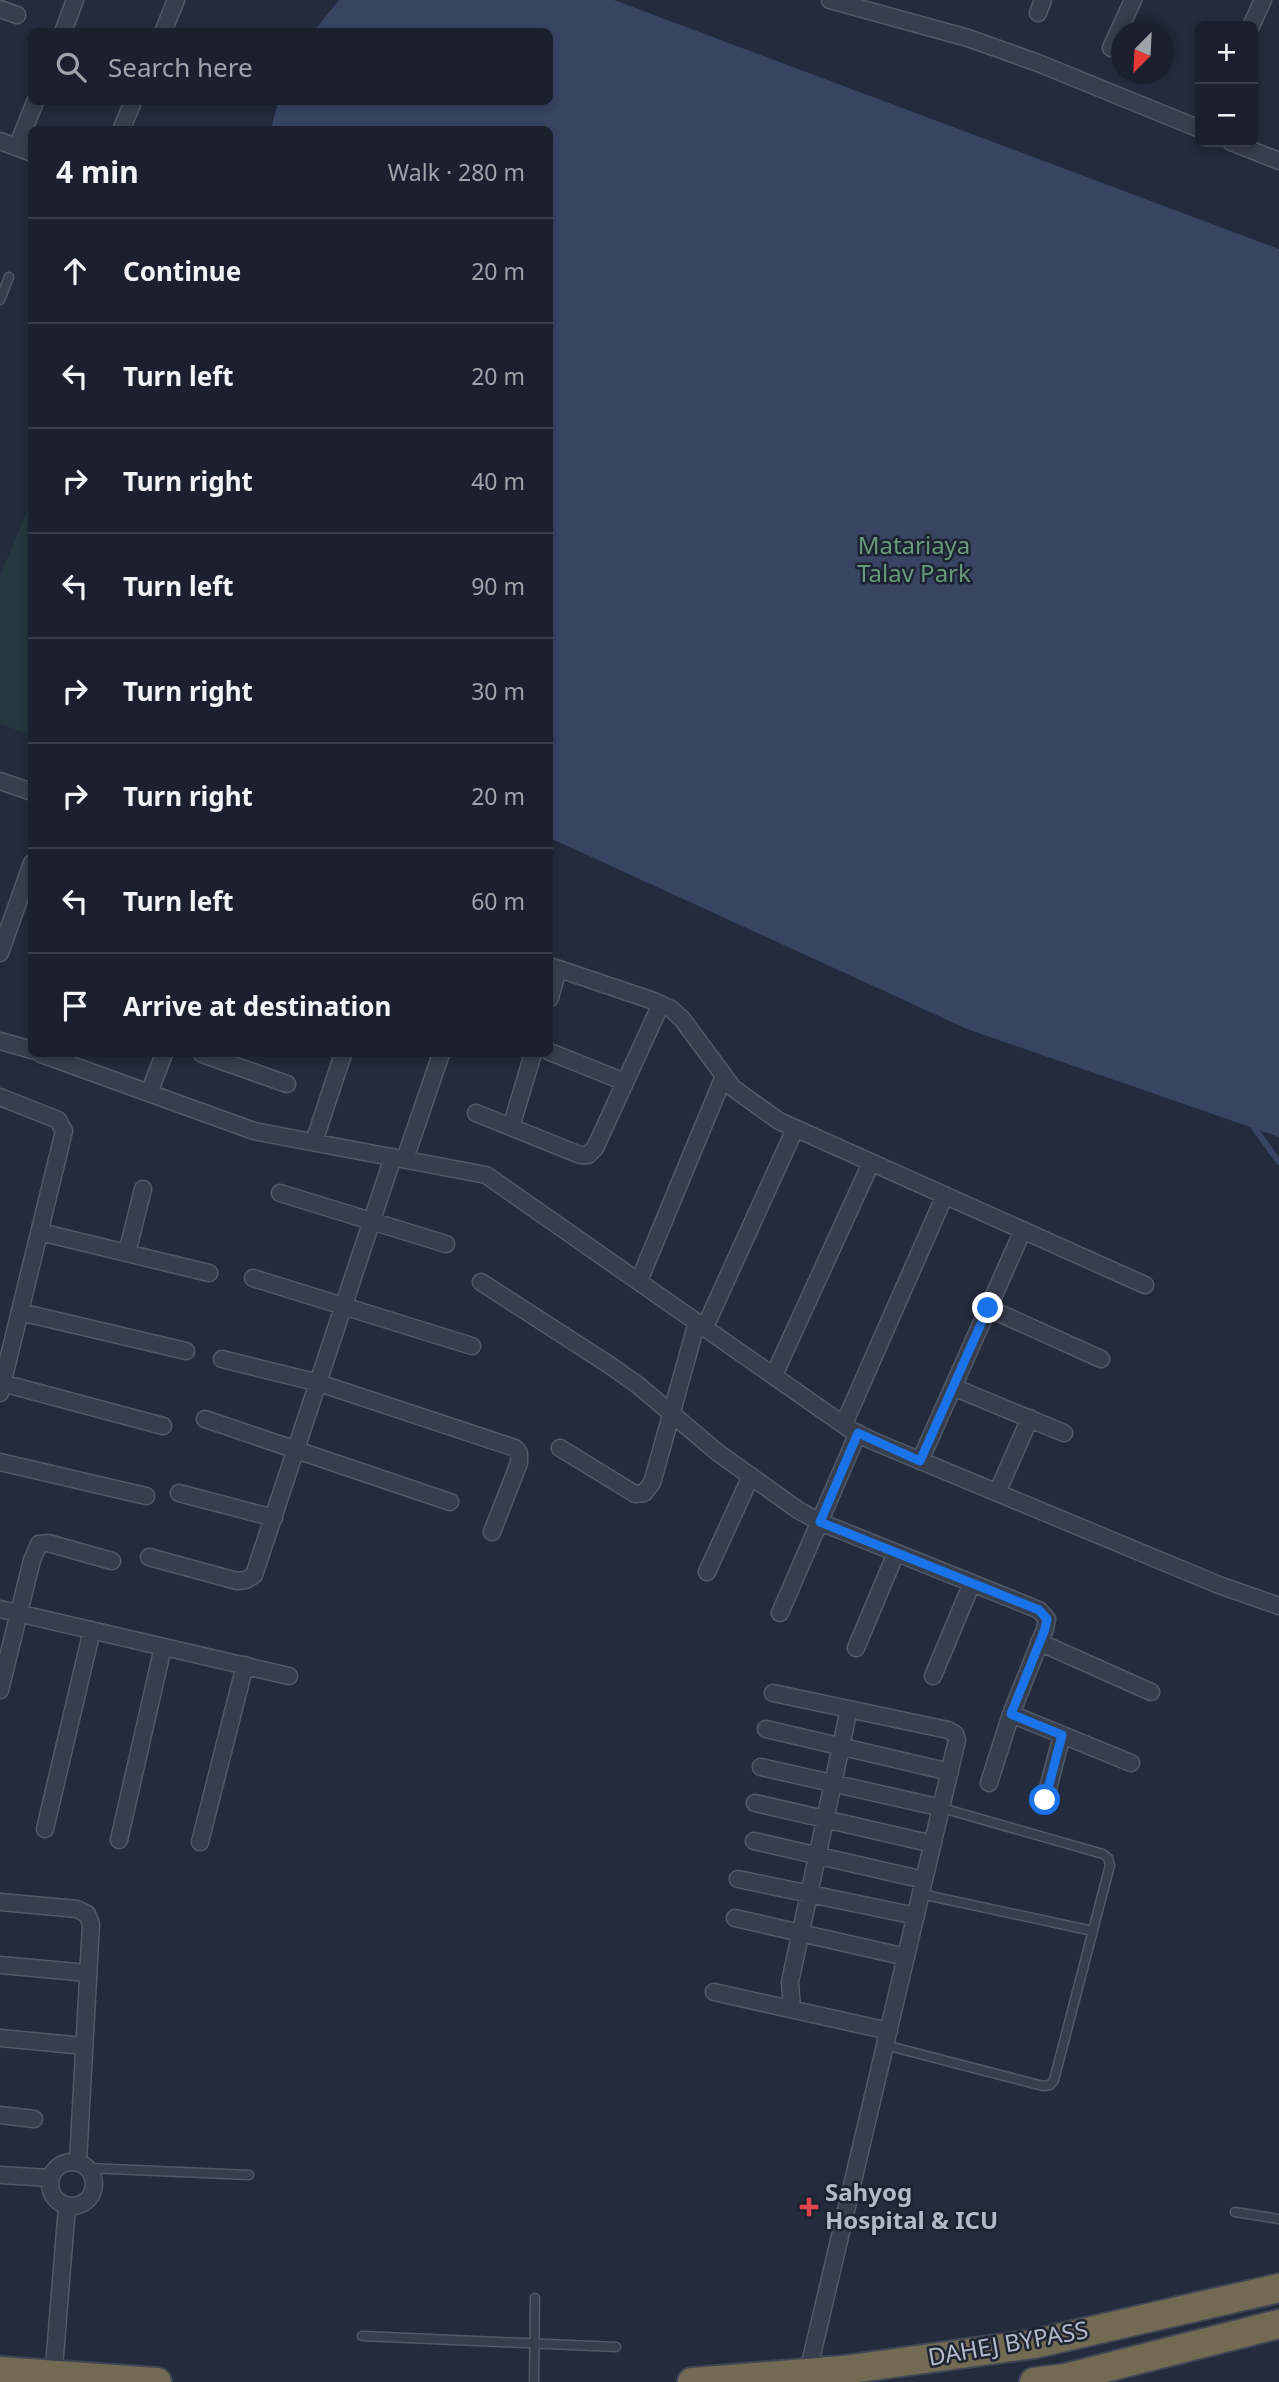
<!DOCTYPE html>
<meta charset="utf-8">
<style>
:root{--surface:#1a202d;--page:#232835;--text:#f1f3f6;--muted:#9fa3aa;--line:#383e49}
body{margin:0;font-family:"Noto Sans",sans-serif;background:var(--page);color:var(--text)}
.controls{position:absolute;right:21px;top:21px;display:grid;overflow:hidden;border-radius:10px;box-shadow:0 4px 10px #0003}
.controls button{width:63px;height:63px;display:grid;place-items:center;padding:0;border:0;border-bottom:2px solid var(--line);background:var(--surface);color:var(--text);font:35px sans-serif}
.compass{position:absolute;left:1111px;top:21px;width:63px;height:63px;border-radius:50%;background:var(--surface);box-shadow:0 4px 10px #0003;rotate:204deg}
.stop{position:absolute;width:21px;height:21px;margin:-16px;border:5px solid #1a73e8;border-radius:50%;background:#fff}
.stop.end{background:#1a73e8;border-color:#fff;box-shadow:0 2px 7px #0008}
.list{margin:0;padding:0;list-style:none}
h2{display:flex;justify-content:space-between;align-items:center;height:91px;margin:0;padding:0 28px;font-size:30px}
h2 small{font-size:23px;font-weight:400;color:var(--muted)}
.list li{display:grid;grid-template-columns:46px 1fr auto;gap:21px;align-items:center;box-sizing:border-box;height:105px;padding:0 28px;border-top:2px solid var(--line)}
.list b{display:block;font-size:26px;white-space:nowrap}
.list em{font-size:23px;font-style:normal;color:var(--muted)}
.icon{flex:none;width:38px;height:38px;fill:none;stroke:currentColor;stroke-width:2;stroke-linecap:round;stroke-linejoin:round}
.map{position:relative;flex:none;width:1279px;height:2382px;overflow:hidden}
.search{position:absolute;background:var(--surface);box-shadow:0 4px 10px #0003;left:28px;top:28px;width:525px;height:77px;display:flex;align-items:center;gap:18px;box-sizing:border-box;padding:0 24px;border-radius:10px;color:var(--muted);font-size:26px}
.panel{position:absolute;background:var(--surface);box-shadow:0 4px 10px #0003;left:28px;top:126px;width:525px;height:931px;border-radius:10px}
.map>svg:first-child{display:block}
.green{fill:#25383d}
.water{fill:#374563}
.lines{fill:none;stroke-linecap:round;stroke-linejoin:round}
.stream{stroke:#374563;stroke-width:6}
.lane-casing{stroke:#525967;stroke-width:11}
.street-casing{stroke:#525967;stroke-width:19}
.highway-casing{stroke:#3f4654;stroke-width:32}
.lane{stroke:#373e4d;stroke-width:8}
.street{stroke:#373e4d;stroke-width:16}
.highway{stroke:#736a54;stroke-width:28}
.route{stroke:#1a73e8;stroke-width:9}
.health-dot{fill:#e0444e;stroke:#1c2331;stroke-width:2.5}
.labels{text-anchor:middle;stroke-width:5;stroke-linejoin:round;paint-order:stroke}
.park-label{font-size:24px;fill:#6a997a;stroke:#1c2331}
.poi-label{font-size:24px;font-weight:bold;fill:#b3b9c8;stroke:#1c2331;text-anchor:start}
.street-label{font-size:24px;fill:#b3b9c8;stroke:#1c2331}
</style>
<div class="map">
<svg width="1279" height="2382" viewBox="0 0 1279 2382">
<rect width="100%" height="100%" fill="#232b3c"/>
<path class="green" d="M31,502V735L0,724V575Z"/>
<path class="water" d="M339,0H614L1279,249V1137L967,1029L550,838V130L271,129L278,102H550V32L314,31Z"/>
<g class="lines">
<path class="stream" d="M1255,1129L1279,1162"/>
<g class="lane-casing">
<path id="lane" d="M0,300L9,277
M921,1894L1093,1931
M885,2045L1043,2086L1050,2085L1054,2080L1110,1865L1108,1858L1103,1854L942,1808
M88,2168L249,2175
M1235,2212L1279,2219
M362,2336L616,2347
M534,2382L535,2298"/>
</g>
<g class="street-casing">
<path id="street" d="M830,0L968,38L1038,63L1200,129
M0,9L17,15
M1038,13L1043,0
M1251,26L1263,0
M63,32L75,0
M163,32L176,0
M1111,48L1133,0
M121,130L133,102
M0,141L32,153
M1231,142L1279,161
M17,147L35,102
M0,781L32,792
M0,953L32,863
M550,966L654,1001L671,1009L682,1019L733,1088L779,1121L1145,1285
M550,998L558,969
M0,1041L32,1050
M550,1052L625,1082
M41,1054L254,1131L486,1175L851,1430L873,1441L1219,1585L1279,1606
M202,1054L287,1084
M149,1093L164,1054
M0,1097L58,1120L64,1131L0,1393
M476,1113L580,1155H588L595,1148L661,1004
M511,1127L533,1054
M314,1142L343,1054
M405,1159L441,1054
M280,1193L446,1244
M40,1232L209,1273
M127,1253L143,1189
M253,1278L472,1346
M639,1281L724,1076
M481,1282L611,1366L639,1386L717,1452L798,1510L820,1522L1039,1610L1047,1619L1045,1629L1011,1714L989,1783
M988,1308L1101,1359
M20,1312L186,1351
M705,1327L795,1129
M222,1359L319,1383L515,1448L519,1453V1463L492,1532
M774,1375L871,1163
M2,1383L163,1426
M953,1387L1064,1433
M205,1419L450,1502
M844,1424L945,1195
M560,1448L635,1494L644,1493L652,1483L697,1322
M920,1461L1023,1230
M0,1462L146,1496
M179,1493L274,1518
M997,1493L1030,1418
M149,1557L237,1581L246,1580L254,1575L393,1157
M707,1572L751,1476
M0,1609L289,1676
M780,1613L858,1433
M1039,1642L1151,1692
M856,1648L896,1553
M933,1676L972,1583
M0,1690L32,1560L39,1544L48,1543L112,1561
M773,1693L948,1730L955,1734L957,1740L808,2372
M1011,1714L1131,1763
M766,1729L950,1772
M761,1767L942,1808
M1045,1800L1062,1735
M755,1803L933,1844
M45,1829L92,1630
M119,1840L163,1647
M754,1841L924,1880
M200,1842L245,1665
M738,1879L916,1916
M0,1902L77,1909L87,1914L91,1924L78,2162
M735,1918L906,1957
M0,1965L88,1973
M714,1992L889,2031
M792,2009L790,1982L849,1709
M0,2038L84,2046
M0,2115L34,2119
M50 2184a22 22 0 1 1 44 0a22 22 0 1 1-44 0Z
M0,2175L50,2178
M53,2380L67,2206"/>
</g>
<g class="highway-casing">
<path id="highway" d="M0,2371L157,2382
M692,2382L843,2370L1034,2344L1279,2288
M1034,2382L1065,2378L1279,2324"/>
</g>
<use href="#lane" class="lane"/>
<use href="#street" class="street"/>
<use href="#highway" class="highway"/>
</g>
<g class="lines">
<path class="route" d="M988,1308L920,1461L858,1433L820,1522L1039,1610L1047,1619L1045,1629L1011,1714L1062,1735L1045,1800"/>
</g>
<path class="health-dot" d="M805.5 2196.5h7v7h7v7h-7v7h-7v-7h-7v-7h7z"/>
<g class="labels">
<g class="park-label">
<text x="914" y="554">Matariaya<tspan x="914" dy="28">Talav Park</tspan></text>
</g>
<g class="poi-label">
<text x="825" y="2201">Sahyog<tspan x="825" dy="28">Hospital &amp; ICU</tspan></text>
</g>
<g class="street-label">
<text transform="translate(1008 2344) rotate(-10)" y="8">DAHEJ BYPASS</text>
</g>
</g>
</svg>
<div class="controls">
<button>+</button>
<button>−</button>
</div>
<svg class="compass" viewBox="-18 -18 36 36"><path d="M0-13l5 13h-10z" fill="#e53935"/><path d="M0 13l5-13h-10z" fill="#9fa3aa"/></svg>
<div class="stop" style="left:1045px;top:1800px"></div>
<div class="stop end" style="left:988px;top:1308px"></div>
<div class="search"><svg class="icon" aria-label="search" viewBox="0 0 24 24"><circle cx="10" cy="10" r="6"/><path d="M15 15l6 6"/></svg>Search here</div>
<section class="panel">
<h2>4 min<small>Walk · 280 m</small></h2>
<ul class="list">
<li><svg class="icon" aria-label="ahead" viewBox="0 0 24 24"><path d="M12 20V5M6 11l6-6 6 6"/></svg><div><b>Continue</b></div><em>20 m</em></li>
<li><svg class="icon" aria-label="left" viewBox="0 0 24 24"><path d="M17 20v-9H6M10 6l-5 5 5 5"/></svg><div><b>Turn left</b></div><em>20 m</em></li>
<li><svg class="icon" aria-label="right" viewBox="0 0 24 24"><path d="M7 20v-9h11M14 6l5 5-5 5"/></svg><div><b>Turn right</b></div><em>40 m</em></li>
<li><svg class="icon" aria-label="left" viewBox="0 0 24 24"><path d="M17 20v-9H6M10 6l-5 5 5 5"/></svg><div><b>Turn left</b></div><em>90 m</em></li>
<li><svg class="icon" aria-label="right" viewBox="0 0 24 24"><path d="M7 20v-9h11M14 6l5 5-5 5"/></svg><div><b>Turn right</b></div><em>30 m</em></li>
<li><svg class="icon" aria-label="right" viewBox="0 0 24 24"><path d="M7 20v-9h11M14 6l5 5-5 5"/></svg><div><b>Turn right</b></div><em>20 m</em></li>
<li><svg class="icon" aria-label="left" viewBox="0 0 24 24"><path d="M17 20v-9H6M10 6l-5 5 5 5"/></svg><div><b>Turn left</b></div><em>60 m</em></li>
<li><svg class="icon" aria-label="arrive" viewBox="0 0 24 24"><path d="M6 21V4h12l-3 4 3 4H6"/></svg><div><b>Arrive at destination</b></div></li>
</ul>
</section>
</div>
